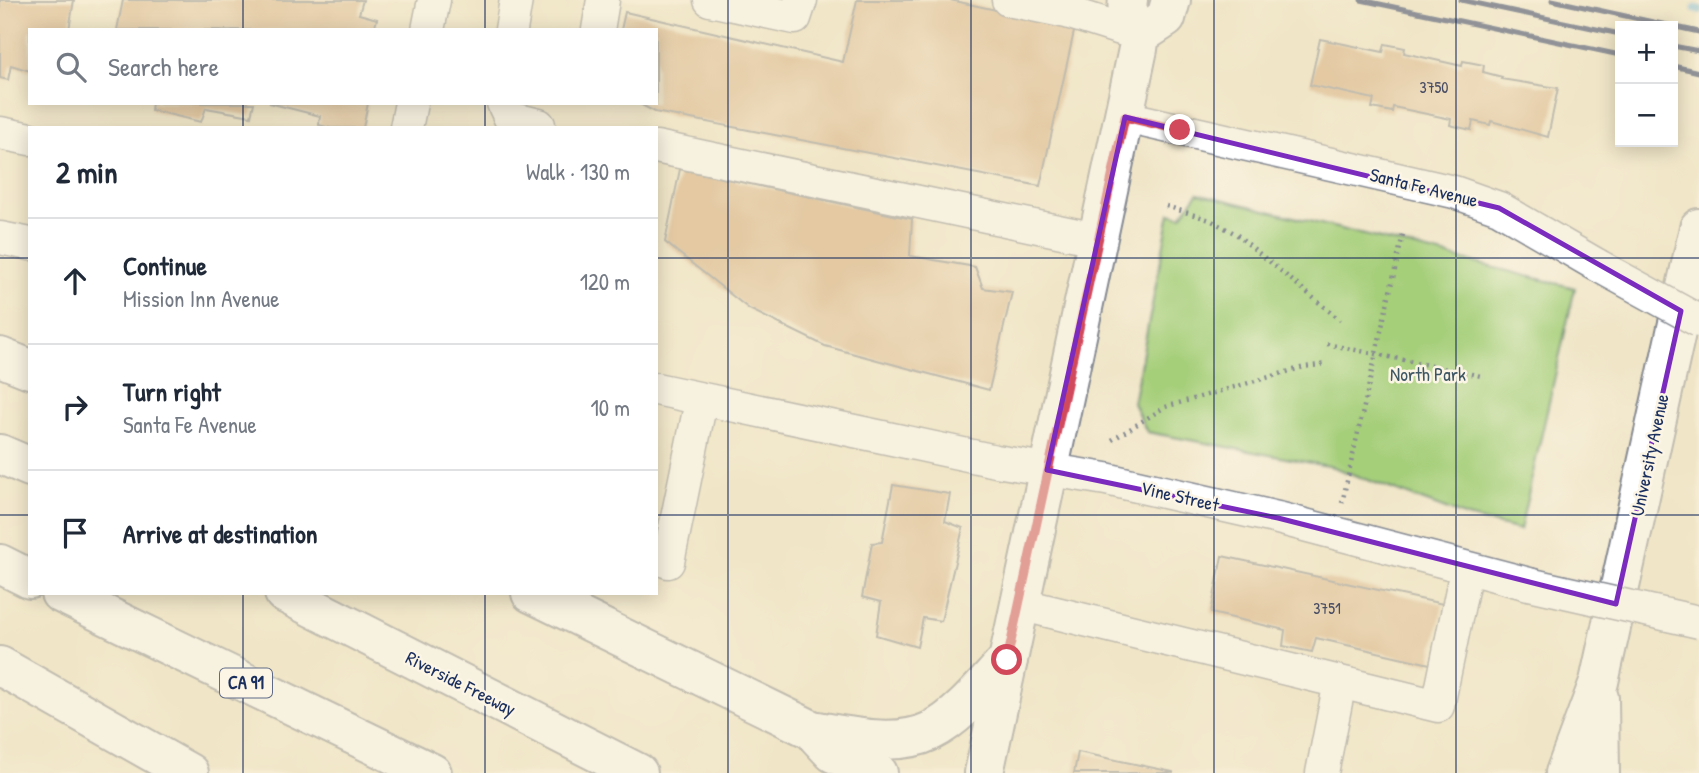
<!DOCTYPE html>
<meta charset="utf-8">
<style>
:root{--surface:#fff;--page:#f2f2f3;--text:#1f2937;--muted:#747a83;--line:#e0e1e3}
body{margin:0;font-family:"Patrick Hand",sans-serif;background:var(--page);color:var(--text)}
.controls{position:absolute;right:21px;top:21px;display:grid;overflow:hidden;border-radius:0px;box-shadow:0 4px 18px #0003}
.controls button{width:63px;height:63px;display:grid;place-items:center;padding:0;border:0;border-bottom:2px solid var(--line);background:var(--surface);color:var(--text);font:35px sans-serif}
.stop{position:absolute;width:21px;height:21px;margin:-16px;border:5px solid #d1495b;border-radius:50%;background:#fff}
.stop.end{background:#d1495b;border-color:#fff;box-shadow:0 2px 7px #0008}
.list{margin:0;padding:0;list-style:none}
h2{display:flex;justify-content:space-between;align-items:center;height:91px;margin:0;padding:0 28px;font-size:30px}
h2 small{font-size:23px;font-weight:400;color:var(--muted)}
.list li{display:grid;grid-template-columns:46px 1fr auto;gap:21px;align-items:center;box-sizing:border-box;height:126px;padding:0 28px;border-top:2px solid var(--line)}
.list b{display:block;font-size:26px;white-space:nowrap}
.list p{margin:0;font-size:23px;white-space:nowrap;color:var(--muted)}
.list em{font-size:23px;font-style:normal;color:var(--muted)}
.icon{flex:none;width:38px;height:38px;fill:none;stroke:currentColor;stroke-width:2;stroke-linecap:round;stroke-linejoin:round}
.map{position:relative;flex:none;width:1699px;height:773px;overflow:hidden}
.search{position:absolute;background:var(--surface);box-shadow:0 4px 18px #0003;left:28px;top:28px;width:630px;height:77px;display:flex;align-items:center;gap:18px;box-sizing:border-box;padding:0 24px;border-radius:0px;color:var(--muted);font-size:26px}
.panel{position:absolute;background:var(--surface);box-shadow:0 4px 18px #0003;left:28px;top:126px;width:630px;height:469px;border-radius:0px}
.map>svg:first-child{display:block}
.green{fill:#a6cf7a;stroke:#607f6c;stroke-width:2}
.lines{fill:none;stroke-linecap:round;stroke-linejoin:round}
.stream{stroke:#6cb9e6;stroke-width:9}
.building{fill:#d4a778}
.minor-casing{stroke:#868a92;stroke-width:35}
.major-casing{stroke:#868a92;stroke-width:42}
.highway-casing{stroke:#868a92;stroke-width:42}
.path{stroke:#868a92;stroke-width:4.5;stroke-dasharray:2 5;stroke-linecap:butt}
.minor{stroke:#fff;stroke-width:32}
.major{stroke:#fff;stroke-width:38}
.highway{stroke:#fff;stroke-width:38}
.rail{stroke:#1b2f5e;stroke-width:5}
.minor-bridge-casing{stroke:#868a92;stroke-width:35;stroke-linecap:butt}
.minor-bridge{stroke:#fff;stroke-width:32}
.route{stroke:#d1495b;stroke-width:9}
.marked{fill:none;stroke:#7b2cbf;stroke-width:5;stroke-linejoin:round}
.grid{fill:none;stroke:#1b2f5e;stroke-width:2;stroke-opacity:0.55}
.labels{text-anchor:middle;stroke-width:5;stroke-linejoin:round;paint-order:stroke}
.number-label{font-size:16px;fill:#494d64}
.shield{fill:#fcf5e5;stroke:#5e6a86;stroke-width:2}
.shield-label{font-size:18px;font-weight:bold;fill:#1b2f5e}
.street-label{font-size:19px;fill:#1b2f5e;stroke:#fcf5e5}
.park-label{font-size:19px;fill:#3e5765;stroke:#fcf5e5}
</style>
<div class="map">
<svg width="1699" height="773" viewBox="0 0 1699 773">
<rect width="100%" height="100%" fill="#fcf5e5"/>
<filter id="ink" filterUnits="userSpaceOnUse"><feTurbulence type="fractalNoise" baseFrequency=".0143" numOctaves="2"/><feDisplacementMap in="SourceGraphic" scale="14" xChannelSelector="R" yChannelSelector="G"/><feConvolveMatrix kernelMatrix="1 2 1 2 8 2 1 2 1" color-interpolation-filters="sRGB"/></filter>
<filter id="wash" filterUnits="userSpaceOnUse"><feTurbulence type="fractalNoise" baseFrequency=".00686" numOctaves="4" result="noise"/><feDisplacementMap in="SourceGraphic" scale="28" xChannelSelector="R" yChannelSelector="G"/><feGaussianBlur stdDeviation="1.57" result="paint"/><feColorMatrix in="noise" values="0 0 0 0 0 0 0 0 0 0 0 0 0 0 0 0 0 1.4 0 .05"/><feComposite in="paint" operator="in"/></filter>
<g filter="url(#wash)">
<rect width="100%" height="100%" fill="#f0e5c7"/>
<path class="green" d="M1198,193L1575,288L1520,530L1467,517L1333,467L1147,432L1133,403L1170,213L1181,216Z"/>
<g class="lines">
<path class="stream" d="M1696,9L1699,10"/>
</g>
<g id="blocks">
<path class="building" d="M0,0H74L69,30H30V71L11,65L8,80L0,78Z
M123,0H363L359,14L377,19L374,30H117Z
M857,0H950L1075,27L1040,186L655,112L638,103H656V30H621L625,12L843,62Z
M1320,39L1383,52L1385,44L1405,48L1404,53L1462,66L1463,61L1484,65L1483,72L1502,77L1501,79L1558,88L1548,137L1491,121L1490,125L1473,121L1471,130L1450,125L1451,119L1393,107L1392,112L1372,108L1374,99L1310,85Z
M152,103H254L251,116L206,108L201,122L151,110Z
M269,103H368L363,128H330L319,125L320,116Z
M680,169L912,219L910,256L975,267L983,288L1012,292L989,390L825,346L749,309L665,242Z
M893,485L950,494L945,521L963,528L941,621L923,618L917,647L876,635L881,602L862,597L872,543L882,542Z
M1222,556L1443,604L1430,664L1316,638L1312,652L1283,646L1285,630L1211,613Z
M1078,752L1173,772V773H1074Z"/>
</g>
</g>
<g filter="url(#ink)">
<use href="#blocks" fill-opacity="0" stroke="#868a92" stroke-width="2"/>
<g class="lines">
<g class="minor-casing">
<path id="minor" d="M710,0L795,18L801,0
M1008,0L1067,12L1140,35
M428,30L434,0
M511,30L516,0
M598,30L603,0
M503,103L510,118L539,125V128
M1125,117L1454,192L1499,208L1597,265
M406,128L411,103
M0,133L30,139
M656,147L1096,239
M0,238L30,244
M656,389L996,461L1106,479L1278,518L1529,584
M656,556L668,562L701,401
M1019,604L1340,682
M1322,773L1340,682L1438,706L1466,570"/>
</g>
<g class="major-casing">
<path id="major" d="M1140,35L1166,18L1171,0
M1599,698L1600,773
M984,773L1138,49C1142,27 1124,18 1128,0
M1565,773L1599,682L1699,228"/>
</g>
<g class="highway-casing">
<path id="highway" d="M0,357L30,369
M0,454L30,467
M0,564L30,579
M60,593L432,773
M284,593L638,773
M531,593L812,730C848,736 896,748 931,731C961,716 985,684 1008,660
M0,666L189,773
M818,737L833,753L878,773"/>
</g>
<path class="path" d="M1166,206L1210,220L1236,234L1340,320
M1327,344L1481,376
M1112,440L1165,407L1304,367L1327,364
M1342,503L1404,230"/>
<use href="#minor" class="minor"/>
<use href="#major" class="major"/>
<use href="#highway" class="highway"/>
<path class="rail" d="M1361,0L1620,55
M1461,0L1620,34
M1552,0L1699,32
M1673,46L1699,51
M1673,66L1699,72"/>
<g class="minor-bridge-casing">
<path id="minor-bridge" d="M1597,265L1699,321
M1529,584L1699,622"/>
</g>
<use href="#minor-bridge" class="minor-bridge"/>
</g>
</g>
<g class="lines" filter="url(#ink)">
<path class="route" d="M1007,660L1125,117L1180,130"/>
</g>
<path d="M0 0H1699V773H0ZM1125,117L1499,208L1681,311L1616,604L1278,518L1047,470Z" fill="#f0e5c7" fill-opacity=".55" fill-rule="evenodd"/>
<path class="marked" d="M1125,117L1499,208L1681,311L1616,604L1278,518L1047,470Z"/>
<path class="grid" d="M243,0V30M485,0V30M728,0V773M971,0V773M1214,0V773M1456,0V773M243,103V128M485,103V128M0,258H30M656,258H1699M0,515H30M656,515H1699M243,593V773M485,593V773"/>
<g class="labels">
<g class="number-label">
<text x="1434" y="93">3750</text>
<text x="1327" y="614">3751</text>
</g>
<rect class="shield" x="220" y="668.5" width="52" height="29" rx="5"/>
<g class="shield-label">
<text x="246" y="689">CA 91</text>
</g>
<g class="street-label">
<text transform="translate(1424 187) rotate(14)" y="7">Santa Fe Avenue</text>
<text transform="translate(1649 455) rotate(-78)" y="7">University Avenue</text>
<text transform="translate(1180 496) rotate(13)" y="7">Vine Street</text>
<text transform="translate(461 683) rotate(27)" y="7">Riverside Freeway</text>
</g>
<g class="park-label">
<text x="1428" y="381">North Park</text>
</g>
</g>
</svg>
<div class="controls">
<button>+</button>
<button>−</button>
</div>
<div class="stop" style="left:1007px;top:660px"></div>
<div class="stop end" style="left:1180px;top:130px"></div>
<div class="search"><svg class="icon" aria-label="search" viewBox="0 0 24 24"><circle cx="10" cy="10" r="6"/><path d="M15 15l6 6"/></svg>Search here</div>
<section class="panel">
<h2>2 min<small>Walk · 130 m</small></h2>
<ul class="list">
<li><svg class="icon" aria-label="ahead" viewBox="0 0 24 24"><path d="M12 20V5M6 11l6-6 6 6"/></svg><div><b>Continue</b><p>Mission Inn Avenue</p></div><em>120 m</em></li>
<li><svg class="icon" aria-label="right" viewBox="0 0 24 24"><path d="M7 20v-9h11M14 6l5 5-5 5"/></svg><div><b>Turn right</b><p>Santa Fe Avenue</p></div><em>10 m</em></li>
<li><svg class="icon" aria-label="arrive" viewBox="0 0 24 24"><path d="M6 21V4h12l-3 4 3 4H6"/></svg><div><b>Arrive at destination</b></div></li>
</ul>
</section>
</div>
